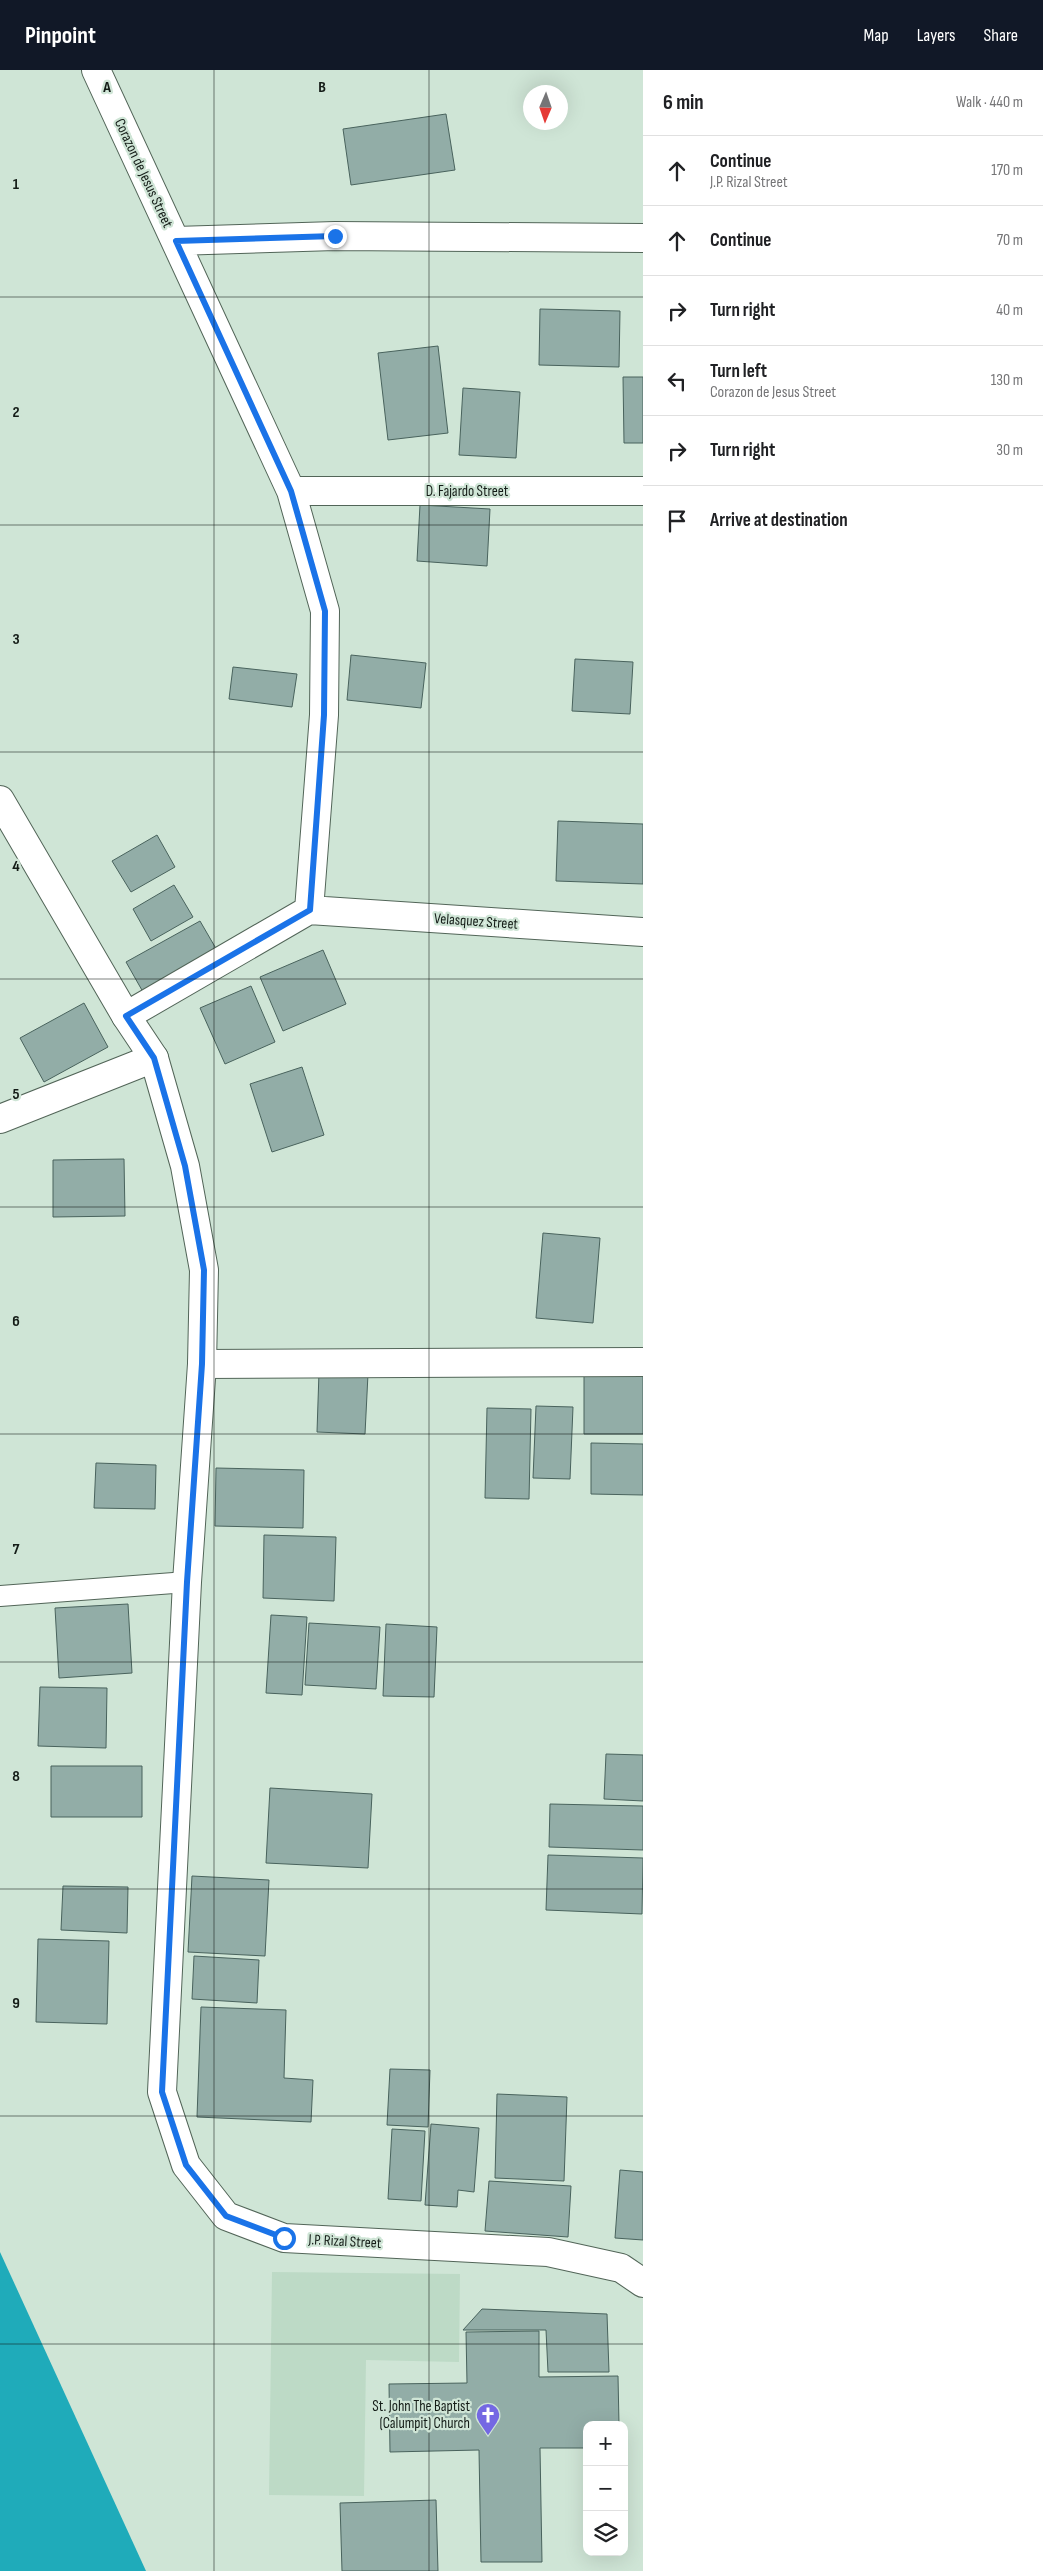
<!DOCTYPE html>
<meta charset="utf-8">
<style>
:root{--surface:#fff;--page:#f2f2f2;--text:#202124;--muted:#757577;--line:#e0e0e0;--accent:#111827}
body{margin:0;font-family:"Sofia Sans Condensed",sans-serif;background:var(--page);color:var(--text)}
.controls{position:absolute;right:15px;bottom:15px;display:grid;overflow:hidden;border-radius:10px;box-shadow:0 5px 20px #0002}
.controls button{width:45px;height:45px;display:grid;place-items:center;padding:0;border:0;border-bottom:1px solid var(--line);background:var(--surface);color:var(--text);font:25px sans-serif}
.compass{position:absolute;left:523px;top:15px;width:45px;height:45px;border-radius:50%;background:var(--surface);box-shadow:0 5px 20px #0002;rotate:182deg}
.stop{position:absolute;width:15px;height:15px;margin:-11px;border:4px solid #1a73e8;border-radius:50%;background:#fff}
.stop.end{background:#1a73e8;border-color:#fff;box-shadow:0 1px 5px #0008}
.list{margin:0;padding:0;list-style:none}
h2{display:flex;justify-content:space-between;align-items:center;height:65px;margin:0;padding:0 20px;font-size:21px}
h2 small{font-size:16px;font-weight:400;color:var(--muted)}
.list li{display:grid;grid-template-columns:32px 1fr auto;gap:15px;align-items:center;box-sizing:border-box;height:70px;padding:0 20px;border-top:1px solid var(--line)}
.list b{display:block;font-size:19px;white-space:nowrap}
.list p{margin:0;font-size:16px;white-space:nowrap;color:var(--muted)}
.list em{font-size:16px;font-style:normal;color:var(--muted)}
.icon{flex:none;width:28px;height:28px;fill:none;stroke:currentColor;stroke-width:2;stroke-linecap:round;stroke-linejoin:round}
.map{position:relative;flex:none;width:643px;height:2501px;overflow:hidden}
header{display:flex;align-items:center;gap:30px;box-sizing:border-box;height:70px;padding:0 25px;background:var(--accent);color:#fff}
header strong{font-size:24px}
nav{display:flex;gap:28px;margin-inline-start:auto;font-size:18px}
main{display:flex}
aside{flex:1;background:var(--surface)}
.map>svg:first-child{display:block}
.built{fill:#bddac6}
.water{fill:#1fabba}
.building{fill:#92ada7;stroke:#49635d}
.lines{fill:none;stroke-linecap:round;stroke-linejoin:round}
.service-casing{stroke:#526558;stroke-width:22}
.minor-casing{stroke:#526558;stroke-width:30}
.tertiary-casing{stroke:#526558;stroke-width:30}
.service{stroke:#fff;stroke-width:20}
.minor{stroke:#fff;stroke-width:28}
.tertiary{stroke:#fff;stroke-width:28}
.route{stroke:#1a73e8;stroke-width:6}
.grid{fill:none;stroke:#141c17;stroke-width:1;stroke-opacity:0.55}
.labels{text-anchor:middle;stroke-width:4.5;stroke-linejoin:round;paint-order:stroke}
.street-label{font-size:15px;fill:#141c17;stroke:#cfe5d6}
.poi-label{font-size:15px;fill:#141c17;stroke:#cfe5d6;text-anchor:end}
.grid-label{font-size:16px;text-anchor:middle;font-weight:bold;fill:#141c17;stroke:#cfe5d6;stroke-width:4.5;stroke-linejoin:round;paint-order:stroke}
</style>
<header>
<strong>Pinpoint</strong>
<nav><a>Map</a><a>Layers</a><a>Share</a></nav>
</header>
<main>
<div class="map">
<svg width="643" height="2501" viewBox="0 0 643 2501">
<rect width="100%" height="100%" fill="#cfe5d6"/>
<path class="built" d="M272,2202L460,2204L459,2292L366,2290L364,2426L269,2425Z"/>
<path class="water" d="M0,2182L146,2501H0Z"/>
<path class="building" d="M446,44L455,100L351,115L343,59Z
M540,239L620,241L619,297L539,295Z
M438,276L448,363L388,370L378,283Z
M623,307H643V373H624Z
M463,318L520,322L516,388L459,385Z
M420,435L490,439L487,496L417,491Z
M351,585L426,593L421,638L347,630Z
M575,589L633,592L630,644L572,641Z
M233,597L297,604L292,637L229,629Z
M558,751L643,754V814L556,811Z
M157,765L175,797L131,822L112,791Z
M174,815L193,847L151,871L133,839Z
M200,851L218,882L143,922L126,892Z
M323,880L346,934L283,961L260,907Z
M251,916L275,972L225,994L200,938Z
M84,933L108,977L44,1012L20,968Z
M302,997L324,1065L272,1082L250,1014Z
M124,1089L125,1146L53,1147V1090Z
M543,1163L600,1168L593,1253L536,1248Z
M319,1302L368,1304L365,1364L317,1362Z
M584,1304L643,1305V1364H584Z
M536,1336L573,1337L570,1409L533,1408Z
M487,1338L531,1339L529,1429L485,1428Z
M591,1373L643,1374V1425L591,1424Z
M96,1393L156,1395L155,1439L94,1438Z
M216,1398L304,1400L303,1458L215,1456Z
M264,1465L336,1467L334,1531L263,1528Z
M128,1534L132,1603L59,1608L55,1538Z
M271,1545L307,1547L302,1625L266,1623Z
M309,1553L380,1557L376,1619L305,1615Z
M386,1554L437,1557L434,1627L383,1626Z
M40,1617L107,1618L106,1678L38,1676Z
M606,1684L643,1685V1731L604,1729Z
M51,1696H142V1747H51Z
M270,1718L372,1724L368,1798L266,1793Z
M550,1734L643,1736V1780L549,1777Z
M548,1785L643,1788L642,1844L546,1840Z
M192,1806L269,1810L265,1886L188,1882Z
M63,1816L128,1817L127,1863L61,1860Z
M38,1869L109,1871L107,1954L36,1952Z
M194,1886L259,1890L257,1933L192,1929Z
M201,1937L286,1940L284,2008L313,2010L311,2052L197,2047Z
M390,1999L430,2000L428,2057L387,2055Z
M497,2024L567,2027L564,2111L495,2108Z
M431,2054L479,2058L474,2122L458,2120L457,2137L425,2135Z
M392,2059L425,2061L421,2131L388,2129Z
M620,2100L643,2102V2170L615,2168Z
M489,2111L571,2116L568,2167L485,2161Z
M482,2239L607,2244L609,2302H548L546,2260H463Z
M539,2261V2307L618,2306L619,2355H587V2378H540L542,2492H481L479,2380L390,2382L389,2314L467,2313L466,2262Z
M436,2430L438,2501H342L340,2433Z"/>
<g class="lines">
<g class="service-casing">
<path id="service" d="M0,1526L187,1512"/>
</g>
<g class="minor-casing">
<path id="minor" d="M96,0L291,421L325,541L324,645L309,840
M176,171L335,166L643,168
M291,421H643
M309,840L643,862
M126,946L309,840
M0,1049L154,988
M202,1294L643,1292"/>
</g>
<g class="tertiary-casing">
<path id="tertiary" d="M0,730L126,946L154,988L185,1096L204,1200L202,1294L187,1512L162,2022L186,2095L226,2146L284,2168L548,2182L621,2198L643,2213"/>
</g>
<use href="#service" class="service"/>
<use href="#minor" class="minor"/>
<use href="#tertiary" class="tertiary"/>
</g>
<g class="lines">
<path class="route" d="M284,2168L226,2146L186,2095L162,2022L187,1512L202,1294L204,1200L185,1096L154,988L126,946L310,840L324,645L325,541L291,421L176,171L335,166"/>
</g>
<path class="grid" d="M214,0V2501M429,0V2501M0,227H643M0,455H643M0,682H643M0,909H643M0,1137H643M0,1364H643M0,1592H643M0,1819H643M0,2046H643M0,2274H643"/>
<defs>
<g id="church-pin" transform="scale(1.25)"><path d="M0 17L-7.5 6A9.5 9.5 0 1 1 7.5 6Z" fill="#7468e3" stroke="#cfe5d6"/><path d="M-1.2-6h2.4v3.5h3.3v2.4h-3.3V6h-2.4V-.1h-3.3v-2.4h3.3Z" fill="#fff"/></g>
</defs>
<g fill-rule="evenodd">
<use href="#church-pin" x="488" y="2345"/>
</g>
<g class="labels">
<g class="street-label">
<text transform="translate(144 103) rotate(65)" y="5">Corazon de Jesus Street</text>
<text x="467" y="426">D. Fajardo Street</text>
<text transform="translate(476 851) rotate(4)" y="5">Velasquez Street</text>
<text transform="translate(345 2171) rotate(3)" y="5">J.P. Rizal Street</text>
</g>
<g class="poi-label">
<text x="470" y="2341">St. John The Baptist<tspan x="470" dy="17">(Calumpit) Church</tspan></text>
</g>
</g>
<g class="grid-label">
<text x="107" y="22">A</text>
<text x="322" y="22">B</text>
<text x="16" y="119">1</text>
<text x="16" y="347">2</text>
<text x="16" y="574">3</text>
<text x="16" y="801">4</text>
<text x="16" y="1029">5</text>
<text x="16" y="1256">6</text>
<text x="16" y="1484">7</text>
<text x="16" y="1711">8</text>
<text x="16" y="1938">9</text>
</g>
</svg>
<div class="controls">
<button>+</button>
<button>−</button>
<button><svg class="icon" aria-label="layers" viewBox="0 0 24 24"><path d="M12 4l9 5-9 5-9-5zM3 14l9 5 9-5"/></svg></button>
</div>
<svg class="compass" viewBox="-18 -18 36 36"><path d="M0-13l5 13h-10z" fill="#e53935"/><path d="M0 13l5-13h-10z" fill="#757577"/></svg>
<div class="stop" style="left:284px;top:2168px"></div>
<div class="stop end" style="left:335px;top:166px"></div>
</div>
<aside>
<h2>6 min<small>Walk · 440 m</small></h2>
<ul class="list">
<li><svg class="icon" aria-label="ahead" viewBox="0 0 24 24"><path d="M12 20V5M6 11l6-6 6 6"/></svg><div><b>Continue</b><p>J.P. Rizal Street</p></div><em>170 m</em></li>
<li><svg class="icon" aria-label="ahead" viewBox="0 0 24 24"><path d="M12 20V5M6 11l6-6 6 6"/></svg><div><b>Continue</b></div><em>70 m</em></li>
<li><svg class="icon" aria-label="right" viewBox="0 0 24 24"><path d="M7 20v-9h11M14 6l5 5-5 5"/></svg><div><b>Turn right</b></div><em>40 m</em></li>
<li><svg class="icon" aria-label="left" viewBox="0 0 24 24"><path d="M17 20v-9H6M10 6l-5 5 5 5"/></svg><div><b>Turn left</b><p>Corazon de Jesus Street</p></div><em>130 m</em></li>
<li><svg class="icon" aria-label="right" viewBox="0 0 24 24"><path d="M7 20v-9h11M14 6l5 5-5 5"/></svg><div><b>Turn right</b></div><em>30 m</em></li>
<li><svg class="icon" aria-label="arrive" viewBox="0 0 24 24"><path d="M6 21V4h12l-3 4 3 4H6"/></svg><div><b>Arrive at destination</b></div></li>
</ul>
</aside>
</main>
